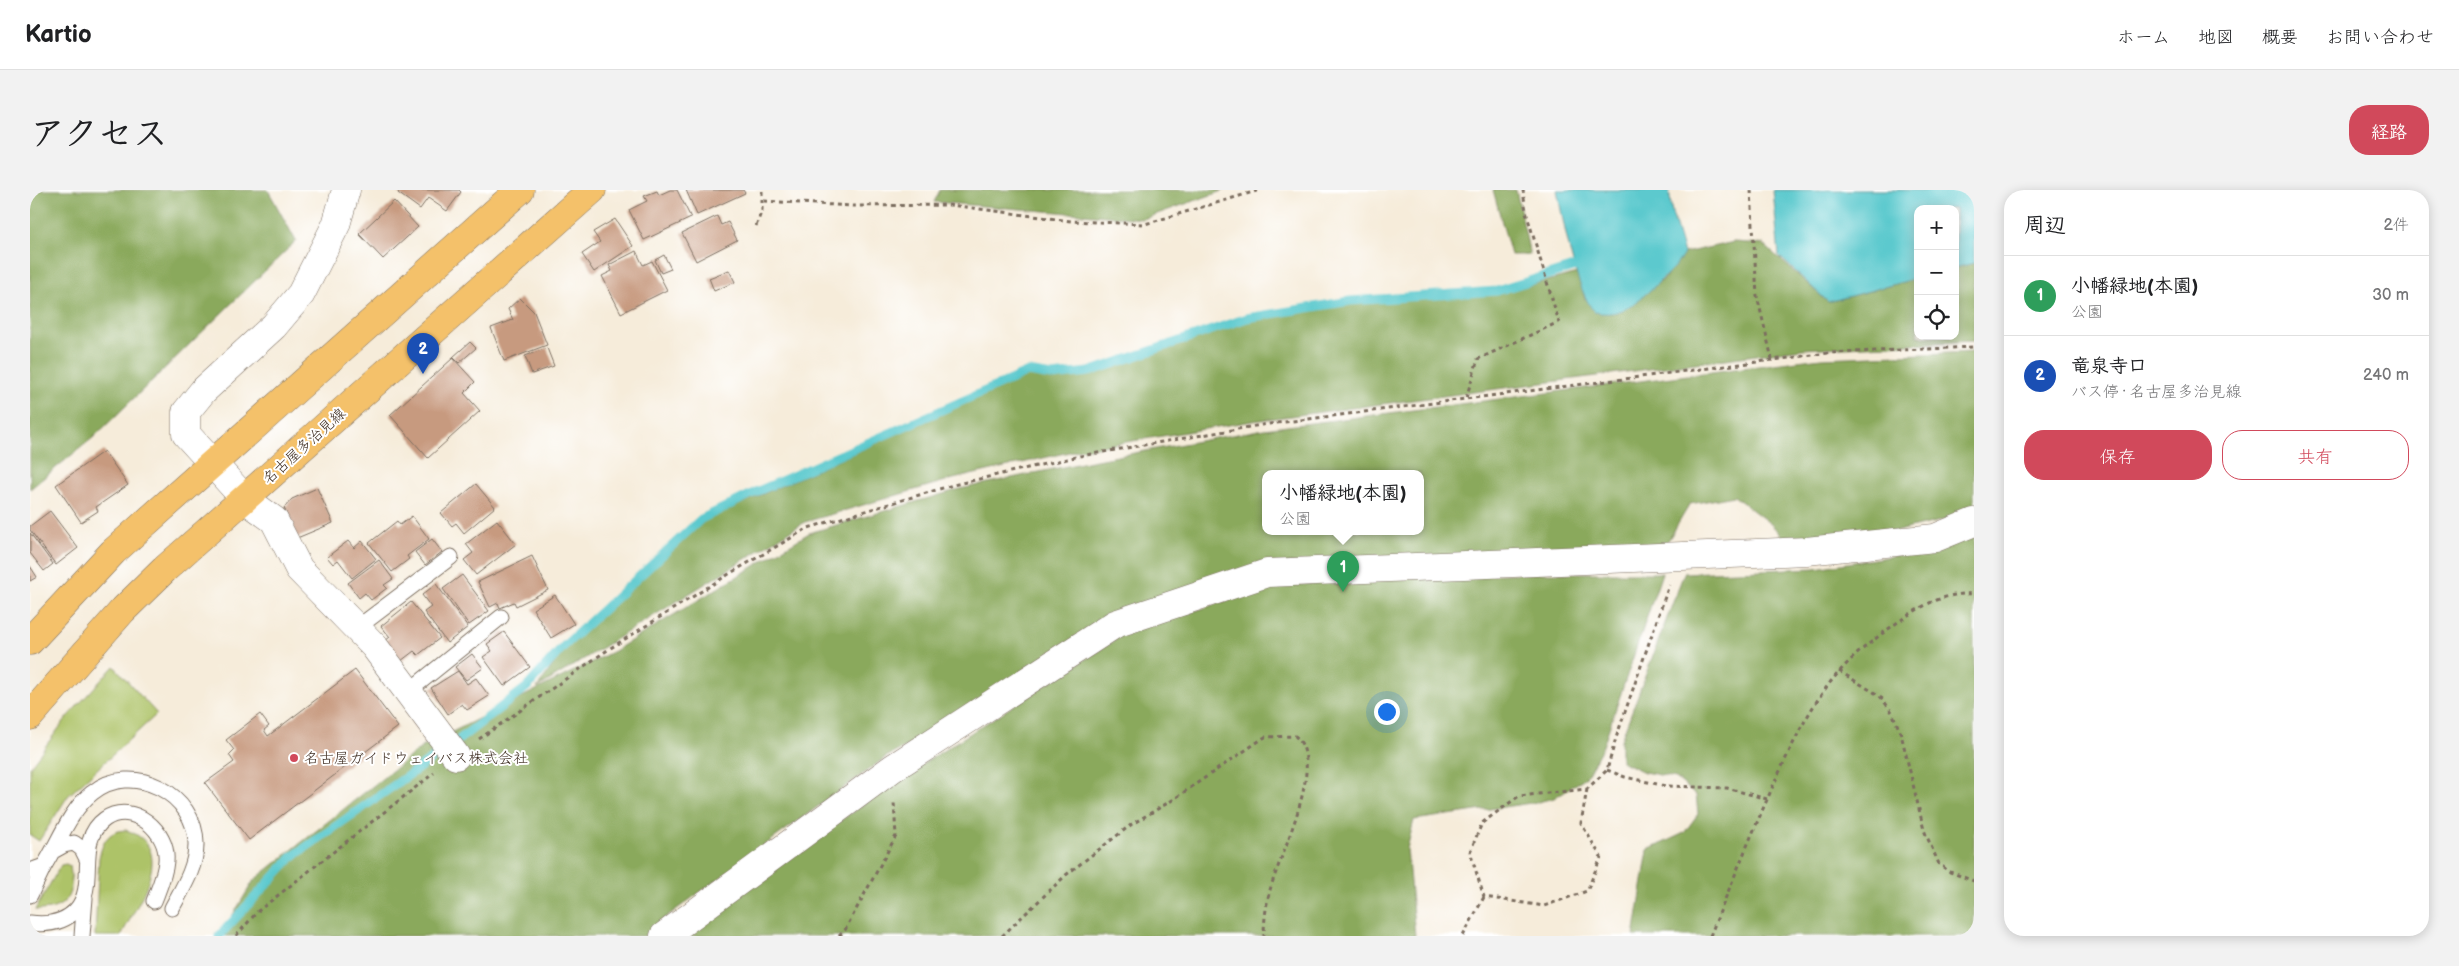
<!DOCTYPE html>
<html lang="ja">
<meta charset="utf-8">
<style>
:root{--surface:#fff;--page:#f2f2f2;--text:#202124;--muted:#757577;--line:#e0e0e0;--accent:#d1495b}
body{margin:0;font-family:"Balsamiq Sans","Klee One",sans-serif;background:var(--page);color:var(--text)}
.controls{position:absolute;right:15px;top:15px;display:grid;overflow:hidden;border-radius:10px;box-shadow:0 2px 12px #0003}
.controls button{width:45px;height:45px;display:grid;place-items:center;padding:0;border:0;border-bottom:1px solid var(--line);background:var(--surface);color:var(--text);font:25px sans-serif}
.you{position:absolute;left:1356px;top:521px;width:18px;height:18px;margin:-12px;border:4px solid #fff;border-radius:50%;background:#1a73e8;box-shadow:0 0 0 8px #1a73e833}
.badge{display:grid;place-items:center;width:32px;height:32px;border-radius:50%;background:var(--accent);color:#fff;font-size:16px;font-weight:700}
.pin{position:absolute;translate:-50% -41px;filter:drop-shadow(0 1px 2px #0008)}
.pin::after{content:'';position:absolute;top:26px;width:18px;height:15px;background:inherit;clip-path:polygon(0 0,100% 0,50% 100%)}
.popup{position:absolute;left:1232px;top:280px;width:162px;height:65px;box-sizing:border-box;display:grid;place-content:center;border-radius:10px;background:var(--surface);filter:drop-shadow(0 1px 4px #0005);font-size:16px;white-space:nowrap;color:var(--muted)}
.popup b{font-size:19px;color:var(--text)}
.popup::after{content:'';position:absolute;left:50%;top:100%;margin-left:-10px;border:10px solid transparent;border-top-color:var(--surface)}
.list{margin:0;padding:0;list-style:none}
h2{display:flex;justify-content:space-between;align-items:center;height:65px;margin:0;padding:0 20px;font-size:21px}
h2 small{font-size:16px;font-weight:400;color:var(--muted)}
.list li{display:grid;grid-template-columns:32px 1fr auto;gap:15px;align-items:center;box-sizing:border-box;height:80px;padding:0 20px;border-top:1px solid var(--line)}
.list b{display:block;font-size:19px;white-space:nowrap}
.list p{margin:0;font-size:16px;white-space:nowrap;color:var(--muted)}
.list em{font-size:16px;font-style:normal;color:var(--muted)}
.actions{display:flex;gap:10px;padding:15px 20px}
.actions a{flex:1;padding:11px 0;border:1px solid var(--accent);border-radius:20px;text-align:center;font-size:18px;color:var(--accent)}
.actions .main{background:var(--accent);color:#fff}
.icon{flex:none;width:28px;height:28px;fill:none;stroke:currentColor;stroke-width:2;stroke-linecap:round;stroke-linejoin:round}
.map{position:relative;flex:none;width:1944px;height:746px;overflow:hidden;border-radius:20px}
header{display:flex;align-items:center;gap:30px;box-sizing:border-box;height:70px;padding:0 25px;background:var(--surface);border-bottom:1px solid var(--line)}
header strong{font-size:24px}
nav{display:flex;gap:28px;margin-inline-start:auto;font-size:18px}
.intro{display:flex;align-items:center;justify-content:space-between;box-sizing:border-box;height:120px;padding:0 30px}
h1{margin:0;font-size:35px}
.button{padding:12px 22px;border-radius:20px;background:var(--accent);color:#fff;font-size:18px;font-weight:700}
main{display:flex;gap:30px;padding:0 30px}
aside{flex:1;background:var(--surface);border-radius:20px;box-shadow:0 2px 12px #0003}
.map>svg:first-child{display:block}
.green{fill:#adc368;stroke:#747643}
.forest{fill:#8aa95c;stroke:#626a3d;fill-rule:evenodd}
.water{fill:#5bc9ce;stroke:#4b7a76}
.lines{fill:none;stroke-linecap:round;stroke-linejoin:round}
.stream{stroke:#5bc9ce;stroke-width:9}
.building{fill:#c79a7f}
.lane-casing{stroke:#7c6e60;stroke-width:17}
.street-casing{stroke:#7c6e60;stroke-width:29}
.primary-casing{stroke:#7c6e60;stroke-width:29}
.path{stroke:#7c6e60;stroke-width:3;stroke-dasharray:4 4;stroke-linecap:butt}
.lane{stroke:#fff;stroke-width:15}
.street{stroke:#fff;stroke-width:28}
.primary{stroke:#f4c16b;stroke-width:28}
.poi-dot{fill:#d1495b;stroke:#fff;stroke-width:2}
.labels{text-anchor:middle;stroke-width:4;stroke-linejoin:round;paint-order:stroke}
.street-label{font-size:15px;fill:#3b2a1e;stroke:#fff}
.poi-label{font-size:15px;fill:#3b2a1e;stroke:#fff;text-anchor:start}
</style>
<header>
<strong>Kartio</strong>
<nav><a>ホーム</a><a>地図</a><a>概要</a><a>お問い合わせ</a></nav>
</header>
<div class="intro"><h1>アクセス</h1><a class="button">経路</a></div>
<main>
<div class="map">
<svg width="1944" height="746" viewBox="0 0 1944 746">
<rect width="100%" height="100%" fill="#fff"/>
<filter id="ink" filterUnits="userSpaceOnUse"><feTurbulence type="fractalNoise" baseFrequency=".02" numOctaves="2"/><feDisplacementMap in="SourceGraphic" scale="10" xChannelSelector="R" yChannelSelector="G"/><feConvolveMatrix kernelMatrix="1 2 1 2 8 2 1 2 1" color-interpolation-filters="sRGB"/></filter>
<filter id="wash" filterUnits="userSpaceOnUse"><feTurbulence type="fractalNoise" baseFrequency=".0096" numOctaves="4" result="noise"/><feDisplacementMap in="SourceGraphic" scale="20" xChannelSelector="R" yChannelSelector="G"/><feGaussianBlur stdDeviation="1.12" result="paint"/><feColorMatrix in="noise" values="0 0 0 0 0 0 0 0 0 0 0 0 0 0 0 0 0 1.4 0 .05"/><feComposite in="paint" operator="in"/></filter>
<g filter="url(#wash)">
<rect width="100%" height="100%" fill="#f6ecda"/>
<path class="green" d="M84,476L127,524L38,606L9,651L0,645V577L38,526Z
M96,640C149,658 107,714 91,746H65L69,668C73,651 78,641 96,640Z
M36,674L40,676C45,706 36,721 5,720L31,675Z"/>
<path class="forest" d="M0,0H238L266,51L64,247L0,299Z
M910,0H1195L1113,29L904,12Z
M1463,0H1486L1500,65H1481Z
M1704,52L1733,54L1798,112L1888,88V146H1925V78L1944,73V151L1772,159L1223,231L1048,260L919,290L775,332L507,498L541,449L677,329L998,185L1021,190L1062,184L1220,129L1319,114L1468,103L1548,83L1555,109L1608,110L1618,100L1633,90L1654,63Z
M1944,162V322L1936,325L1855,344L1756,351L1742,335L1704,306L1660,314L1636,354L1227,375L856,567L636,727L614,746H190L224,690L392,557L584,461L779,343L930,299L1061,271L1234,239L1791,168ZM1236,283H1390V341H1236Z
M1944,347V746H1604L1618,660L1654,643L1668,624L1666,605L1646,588L1614,582L1591,571V550L1654,383L1785,378L1883,363Z
M1501,383H1632L1573,556L1556,587L1524,608L1508,612L1384,630L1377,659L1385,746H648L863,593L1096,443L1233,399L1312,390Z"/>
<path class="water" d="M1527,0H1639L1642,23L1654,63C1651,74 1606,115 1595,119C1584,124 1575,124 1564,122C1544,95 1534,34 1527,0Z
M1743,0H1944V73L1925,78V19H1888V88L1798,112L1749,66Z"/>
<g class="lines">
<path class="stream" d="M427,551L497,497L534,456L671,329L728,301L998,182L1022,186L1059,182L1217,128L1320,111L1467,101L1556,73
M189,746L262,667L413,561"/>
</g>
<g id="blocks">
<path class="building" d="M370,0H429L431,2L417,21L398,8L390,19L368,3Z
M640,0H647L661,28L614,50L599,20L617,11L614,6L627,1L629,5Z
M656,0H713L715,3L667,25Z
M364,11L388,37L353,69L329,44Z
M687,26L691,35L698,32L707,50L666,71L652,43Z
M585,29L603,56L564,82L552,64L570,52L563,42Z
M606,61L613,75L622,71L637,100L591,123L572,86L582,81L579,75Z
M634,65L641,79L631,83L625,70Z
M699,80L705,92L684,101L679,88Z
M490,108L504,122L517,155L474,171L461,138L483,130L478,119Z
M440,152L446,158L429,173L423,167Z
M517,158L524,176L502,184L495,166Z
M423,168L445,192L434,203L450,221L398,268L360,225Z
M74,261L98,295L66,317L68,321L51,332L26,295Z
M446,294L465,317L434,343L426,333L422,336L411,323Z
M287,298L303,333L267,348L254,318L262,309Z
M20,321L48,358L26,375L0,340V336Z
M382,326L399,349L377,366L379,369L362,382L339,353L367,331L370,335Z
M467,330L486,354L446,385L434,370L443,363L436,354Z
M0,343L23,374L14,381L0,363Z
M402,349L412,362L395,375L385,362Z
M318,351L324,358L332,351L346,369L322,388L308,370L303,374L297,367Z
M502,366L518,400L486,416L484,412L470,418L468,413L460,417L448,392Z
M349,370L363,389L354,395L357,398L341,410L335,403L329,408L318,393Z
M0,376L7,387L0,391Z
M432,385L459,421L439,435L413,399Z
M406,394L438,437L417,453L394,422L401,417L392,405Z
M525,405L544,434L521,448L503,419Z
M381,412L410,448L388,465L384,461L371,471L355,451L360,447L351,436Z
M474,442L500,477L474,496L453,467L462,461L457,454Z
M442,464L453,478L436,490L425,477Z
M325,480L368,537L219,650L175,593L204,572L199,565L204,560L196,550L230,524L239,536L234,540L238,546Z
M428,481L437,494L446,488L459,506L437,520L432,514L418,524L401,498Z"/>
</g>
</g>
<g filter="url(#ink)">
<use href="#blocks" fill-opacity="0" stroke="#7c6e60" stroke-width="1"/>
<g class="lines">
<g class="lane-casing">
<path id="lane" d="M327,438L421,367
M379,501L471,427
M25,660L34,655L44,653L52,659L57,669
M0,681L14,676C29,652 40,620 62,603C102,570 167,604 166,655C166,678 152,699 142,718
M0,705L14,676
M0,733C16,735 34,733 46,720C69,695 44,651 75,629C103,610 139,642 136,671C135,685 129,698 124,711
M52,746L55,708"/>
</g>
<g class="street-casing">
<path id="street" d="M316,0L306,35L271,104L244,136L173,201L156,222V244L215,309L244,330L269,379L344,456L426,566
M634,746L863,578L1085,434L1237,383L1776,361L1905,348L1944,332"/>
</g>
<g class="primary-casing">
<path id="primary" d="M0,451L83,362L490,0
M0,526L93,420L135,379L562,0"/>
</g>
<path class="path" d="M1721,0L1727,106L1742,169
M734,11L822,16L920,15L1041,31L1115,34L1230,0
M726,36L732,20V0
M1436,208L1448,169L1529,132L1496,22L1493,0
M1809,481L1850,506L1862,522L1871,544L1894,640L1909,674L1920,682L1944,691
M449,549L579,459L699,384L778,338L923,295L1050,266L1231,235L1798,163L1944,157
M1577,580L1595,587L1636,596L1697,598L1737,609
M1557,599L1551,633L1571,667L1557,701L1514,716L1454,707L1440,662L1452,633L1489,606L1557,599L1577,580L1586,548L1639,395
M206,746L228,721L404,583
M809,746L815,740L866,646L864,612
M972,746L1036,685L1102,634L1141,611L1235,547L1265,546C1298,572 1249,666 1240,700C1236,714 1234,732 1234,746
M1433,746L1454,707
M1680,746C1702,692 1724,638 1748,585C1765,549 1783,510 1810,481C1827,462 1847,447 1868,432C1891,416 1915,402 1944,404"/>
<use href="#lane" class="lane"/>
<use href="#street" class="street"/>
<use href="#primary" class="primary"/>
</g>
</g>
<circle class="poi-dot" cx="264" cy="568" r="5"/>
<g class="labels">
<g class="street-label">
<text transform="translate(274 256) rotate(-42)" y="5">名古屋多治見線</text>
</g>
<g class="poi-label">
<text x="274" y="573">名古屋ガイドウェイバス株式会社</text>
</g>
</g>
</svg>
<div class="controls">
<button>+</button>
<button>−</button>
<button><svg class="icon" aria-label="locate" viewBox="0 0 24 24"><circle cx="12" cy="12" r="6"/><path d="M12 2v4M12 18v4M2 12h4M18 12h4"/></svg></button>
</div>
<div class="you"></div>
<div class="pin badge" style="left:1313px;top:402px;background:#2e9e5b">1</div>
<div class="popup"><b>小幡緑地(本園)</b>公園</div>
<div class="pin badge" style="left:393px;top:184px;background:#1a4fb4">2</div>
</div>
<aside>
<h2>周辺<small>2件</small></h2>
<ul class="list">
<li><span class="badge" style="background:#2e9e5b">1</span><div><b>小幡緑地(本園)</b><p>公園</p></div><em>30 m</em></li>
<li><span class="badge" style="background:#1a4fb4">2</span><div><b>竜泉寺口</b><p>バス停 · 名古屋多治見線</p></div><em>240 m</em></li>
</ul>
<div class="actions"><a class="main">保存</a><a>共有</a></div>
</aside>
</main>
